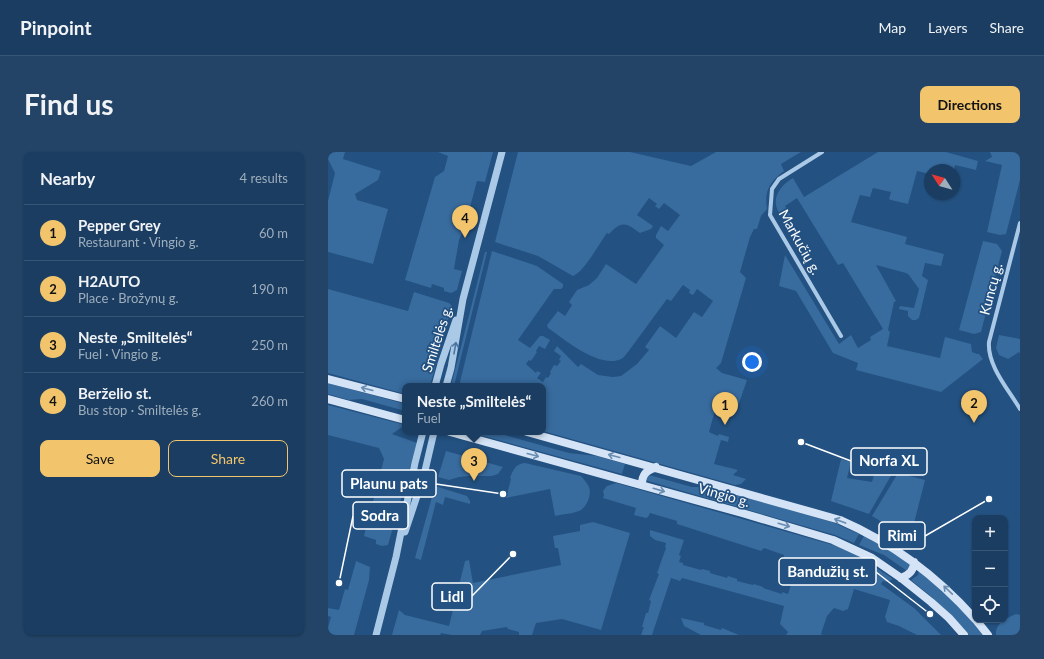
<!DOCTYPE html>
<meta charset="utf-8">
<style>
:root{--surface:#1a3d61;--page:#234467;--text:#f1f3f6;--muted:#9faebd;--line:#385676;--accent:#f2c56d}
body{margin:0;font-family:Lato,sans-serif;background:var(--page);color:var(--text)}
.controls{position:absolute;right:12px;bottom:12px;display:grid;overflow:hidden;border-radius:8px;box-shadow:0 1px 3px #0004}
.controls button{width:36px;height:36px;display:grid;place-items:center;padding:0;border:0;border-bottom:1px solid var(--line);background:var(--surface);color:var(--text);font:20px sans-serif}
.compass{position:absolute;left:596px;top:12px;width:36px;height:36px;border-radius:50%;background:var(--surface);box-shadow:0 1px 3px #0004;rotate:306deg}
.you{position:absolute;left:424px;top:210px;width:14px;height:14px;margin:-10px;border:3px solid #fff;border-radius:50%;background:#1a73e8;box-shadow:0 0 0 6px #1a73e833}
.badge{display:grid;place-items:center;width:26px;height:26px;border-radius:50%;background:var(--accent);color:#111;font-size:13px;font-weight:700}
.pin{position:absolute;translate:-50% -33px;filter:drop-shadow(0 1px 2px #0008)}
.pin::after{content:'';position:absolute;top:21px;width:14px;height:12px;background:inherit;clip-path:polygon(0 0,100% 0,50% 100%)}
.popup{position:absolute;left:74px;top:231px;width:144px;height:52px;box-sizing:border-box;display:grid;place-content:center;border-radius:8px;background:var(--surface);filter:drop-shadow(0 1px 3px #0005);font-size:13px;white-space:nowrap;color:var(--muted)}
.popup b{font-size:15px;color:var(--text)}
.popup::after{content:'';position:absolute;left:50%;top:100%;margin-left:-8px;border:8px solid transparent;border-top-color:var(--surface)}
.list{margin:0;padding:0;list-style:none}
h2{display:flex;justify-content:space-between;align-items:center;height:52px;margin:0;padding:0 16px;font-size:17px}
h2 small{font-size:13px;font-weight:400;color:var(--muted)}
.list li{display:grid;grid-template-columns:26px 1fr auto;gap:12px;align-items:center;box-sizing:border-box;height:56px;padding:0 16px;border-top:1px solid var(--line)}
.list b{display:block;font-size:15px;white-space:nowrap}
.list p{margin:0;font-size:13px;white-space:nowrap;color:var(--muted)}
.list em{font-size:13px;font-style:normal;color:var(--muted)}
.actions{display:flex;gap:8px;padding:12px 16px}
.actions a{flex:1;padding:9px 0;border:1px solid var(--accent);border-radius:8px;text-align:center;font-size:14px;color:var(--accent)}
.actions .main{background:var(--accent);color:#111}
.icon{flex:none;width:22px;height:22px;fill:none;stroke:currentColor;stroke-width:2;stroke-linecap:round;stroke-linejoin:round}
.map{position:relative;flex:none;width:692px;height:483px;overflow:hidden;border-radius:8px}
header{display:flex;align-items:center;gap:24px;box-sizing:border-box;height:56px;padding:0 20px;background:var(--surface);border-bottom:1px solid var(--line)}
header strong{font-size:19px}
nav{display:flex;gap:22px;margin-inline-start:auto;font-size:14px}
.intro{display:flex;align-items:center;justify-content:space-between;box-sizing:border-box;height:96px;padding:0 24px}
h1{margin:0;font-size:28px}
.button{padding:10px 18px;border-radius:8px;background:var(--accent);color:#111;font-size:14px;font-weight:700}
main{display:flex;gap:24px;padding:0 24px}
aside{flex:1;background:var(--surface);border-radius:8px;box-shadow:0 1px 3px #0004}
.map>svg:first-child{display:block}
.green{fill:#386b9e}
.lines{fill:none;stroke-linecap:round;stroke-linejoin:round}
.minor{stroke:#aac9e7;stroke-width:4}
.tertiary{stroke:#aac9e7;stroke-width:7}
.secondary{stroke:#d4e4f6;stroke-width:8}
.oneway{stroke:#4c75a0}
.oneway2{stroke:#6a8cb0}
.labels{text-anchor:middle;stroke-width:3.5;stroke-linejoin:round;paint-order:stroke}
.street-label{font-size:14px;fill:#fff;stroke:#235181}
.leader{fill:none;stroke:#fff;stroke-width:1.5}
.callout-dot{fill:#fff;stroke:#235181;stroke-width:1.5}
.callout{fill:#235181;stroke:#fff;stroke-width:1.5}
.callout-label{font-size:15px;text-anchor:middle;font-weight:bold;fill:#fff}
</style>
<header>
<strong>Pinpoint</strong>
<nav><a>Map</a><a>Layers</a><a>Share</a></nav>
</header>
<div class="intro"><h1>Find us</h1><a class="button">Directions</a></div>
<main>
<aside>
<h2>Nearby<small>4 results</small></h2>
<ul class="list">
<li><span class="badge">1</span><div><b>Pepper Grey</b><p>Restaurant · Vingio g.</p></div><em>60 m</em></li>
<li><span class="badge">2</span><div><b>H2AUTO</b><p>Place · Brožynų g.</p></div><em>190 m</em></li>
<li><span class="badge">3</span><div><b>Neste „Smiltelės“</b><p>Fuel · Vingio g.</p></div><em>250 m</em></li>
<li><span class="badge">4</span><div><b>Berželio st.</b><p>Bus stop · Smiltelės g.</p></div><em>260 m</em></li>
</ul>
<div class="actions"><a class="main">Save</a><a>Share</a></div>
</aside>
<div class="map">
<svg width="692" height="483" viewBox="0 0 692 483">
<rect width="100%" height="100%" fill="#235181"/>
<path class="green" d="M0,0H17L15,7L53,19L50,28L27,42L29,48L60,57L45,112L0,100V49L7,21L0,7Z
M110,0H165L157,30L149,29L137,74L131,88L126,117L134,119L129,138L123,141L116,139V136L104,132L103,136L77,128L107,25L116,19L120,4Z
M190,0H302L363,14L388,0H473L453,12L456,19C442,30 436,38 439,57L433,64L429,77H426L422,85L412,120L418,126L393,211L388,216L394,221L419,228L409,257L389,251L381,280L390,284L391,282L401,285L400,290L393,288L386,312L410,318L405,323L418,327L413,332L407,333L215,279V234H131L164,99L209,114L235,132V135L233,137H226L190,188L202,196L212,184H215L222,188L217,197L211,194L208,199L209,200L203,209L201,208L198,212L208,221L209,219L213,221L209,226L215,230L218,225L220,226L223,221L222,220L226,213L229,214L233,209L231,208L233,204L226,199L229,194L250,215L253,212L270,223L285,225L293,224L309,212L321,198L317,195L332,174L348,186L366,160L374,165L385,149L369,137L365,143L361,141L362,138L355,133L343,149L339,147L300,200C298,202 296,206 293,207C272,217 237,188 220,176L219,173L230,159L237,164L244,153L241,150L249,138L261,133L269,126L278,112L308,132L336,93L328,86V83L333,74L340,79L352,63L336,51L331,57L327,54L329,52L321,46L309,63L325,74L323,77L312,81C298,71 294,68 281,82L279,81C271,92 256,120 245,124L210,104L167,90Z
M550,0H618L650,9L648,18L627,13L626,18H602V22L589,19L580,52L563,48L561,47L563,40L545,36L542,45L532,43L523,70L579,85L577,92L616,102L613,114L597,111L594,124L600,128L591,166L588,168H584L580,164V159L571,157L572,154L586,156L591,137L581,123L578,121L548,113L568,149L566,150L560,178L562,180L559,194L612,206L617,185L643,192L644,200L649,202H651L655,207L613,240L528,218L530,211L505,201L468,139L451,134L457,103L511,192L523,183L530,196L543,188L542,185L555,177L515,111L510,113L469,46L457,54L464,66L458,70C454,65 449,59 448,53C446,41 456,31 465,26L476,45Z
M662,0H692V28L678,82L672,83L659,80L674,13L657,9L664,5Z
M655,89L669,92L674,99L653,180L646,182L631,178Z
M157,100H159C148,145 137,189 126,234H123Z
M0,137L80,159L86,140L121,151L124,154L102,234L87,233L86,234H77V242L0,221Z
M671,183L692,187V202L691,200L680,207L671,203L668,196Z
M0,231L77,252V259L34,247L21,248L0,242Z
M0,253L77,273L64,282L89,291L60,393L54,394L48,392V388L36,384L56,307L51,296L0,283Z
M141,280H166L241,301L269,304L297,312L294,322Z
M118,299L175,315L170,322L164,324H141L131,325L121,328L110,325Z
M513,307L523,310L519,326L544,330L548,316L565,320L541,362L503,349Z
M197,311L253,324C256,327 259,331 261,335C264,342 259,354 253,358C246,362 235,362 227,364L222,337L178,346L183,327L182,326C185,318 187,312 197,311Z
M570,321L597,328L582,387L544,364Z
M321,323L364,335H381L504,370L531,382L526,391L507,383L320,329L318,328V325Z
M288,331L512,395L532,405L565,427L559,430L555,429L553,432L586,456L613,483H589L571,474L559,470L557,465L562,448L526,437L520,457L515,459L506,456L499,464L493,482L495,483H458L460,480L452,472L456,454L354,426L352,429L343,426L324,483H313L316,475H314L318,461H320L323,449L321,448L331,422L329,421L338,396L337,395L338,391L327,388L322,384V378L356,388L351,403L353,404L351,410L355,411V413L373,418L374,417L382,419V421L399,426L400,424L409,427V429L425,433L426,432L435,435V436L454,442V440L460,442L467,420L454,416L456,403L436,396L433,399L349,372V369L322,361L320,365L318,366L306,363L308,356L275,346L276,343L275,339L279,334Z
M107,334L139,344L142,349V352L117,345L115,353L108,350L93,408L87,406Z
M265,370L302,381L273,478L234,467L208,471L204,483H191V480L180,477L179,475L154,479L152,483H124L113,481L112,483H64L71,458L77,463L121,474L137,409L141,408L145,431L233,413L230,396H227L225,384L252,379V373Z
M536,384L561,398L582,412V416L579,419L556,403L531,393Z
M28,409L42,415L41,428L26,483H0V476L3,465L0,464V456L11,458L17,437L20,438Z
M591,418L621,444L639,461L656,483H641C624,462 604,445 583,428L590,423Z
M688,462L692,463V483H668C667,471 679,466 688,462Z
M353,466L376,471V473L393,478L394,476L411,483H373L356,474Z"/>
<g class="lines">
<path class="minor" d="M494,0L451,27L444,37L442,63L513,184
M692,71L661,190C659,213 680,237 692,257"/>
<path class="tertiary" d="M107,234L113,212L128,168
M118,234L123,216L135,147L174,0
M77,380L96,323L106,280
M48,483L68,405L87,311L95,280"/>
<path class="secondary" d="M0,227L77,247
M0,247L77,268
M122,280L414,361L505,388L544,406L573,426L603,450L621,466L636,483
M199,280L512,368C565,391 608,423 647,467
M314,333C314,322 318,319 328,315
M573,426C581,423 586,419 586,410
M648,468L660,483"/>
</g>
<defs><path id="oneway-shaft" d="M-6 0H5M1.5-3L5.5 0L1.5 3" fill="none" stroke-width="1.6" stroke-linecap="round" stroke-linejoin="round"/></defs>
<use class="oneway" href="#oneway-shaft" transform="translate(127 196) rotate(-80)"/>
<g class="oneway2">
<use href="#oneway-shaft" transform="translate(39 237) rotate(-165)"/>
<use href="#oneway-shaft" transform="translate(205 303) rotate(15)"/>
<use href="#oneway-shaft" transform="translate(286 304) rotate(-165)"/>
<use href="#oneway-shaft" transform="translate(331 338) rotate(16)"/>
<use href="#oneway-shaft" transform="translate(512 369) rotate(-160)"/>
<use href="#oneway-shaft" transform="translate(456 373) rotate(16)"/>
<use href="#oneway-shaft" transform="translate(620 438) rotate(-136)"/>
</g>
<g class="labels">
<g class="street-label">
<text transform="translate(472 90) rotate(61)" y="5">Markučių g.</text>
<text transform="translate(663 137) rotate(-75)" y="5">Kuncų g.</text>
<text transform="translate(109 187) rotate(-72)" y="5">Smiltelės g.</text>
<text transform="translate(396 343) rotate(16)" y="5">Vingio g.</text>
</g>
</g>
<path class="leader" d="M473 290L523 309M175 342L108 332M11 431L25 364M661 347L597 384M602 462L548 420M185 402L144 444"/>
<g class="callout-dot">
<circle cx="473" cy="290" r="4"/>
<circle cx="175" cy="342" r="4"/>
<circle cx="11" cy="431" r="4"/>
<circle cx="661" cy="347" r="4"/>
<circle cx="602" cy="462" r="4"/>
<circle cx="185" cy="402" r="4"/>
</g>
<g class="callout">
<rect x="523" y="296" width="76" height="27" rx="4"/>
<rect x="14" y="318" width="94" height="27" rx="4"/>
<rect x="25" y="350" width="55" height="27" rx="4"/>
<rect x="551" y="370" width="46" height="27" rx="4"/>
<rect x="451" y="406" width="97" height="27" rx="4"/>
<rect x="104" y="431" width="40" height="27" rx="4"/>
</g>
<g class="callout-label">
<text x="561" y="314">Norfa XL</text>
<text x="61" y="337">Plaunu pats</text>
<text x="52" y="369">Sodra</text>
<text x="574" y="389">Rimi</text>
<text x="500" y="425">Bandužių st.</text>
<text x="124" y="450">Lidl</text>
</g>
</svg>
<div class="controls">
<button>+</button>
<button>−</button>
<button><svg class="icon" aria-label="locate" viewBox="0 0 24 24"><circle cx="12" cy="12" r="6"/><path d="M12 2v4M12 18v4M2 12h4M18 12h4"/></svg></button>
</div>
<svg class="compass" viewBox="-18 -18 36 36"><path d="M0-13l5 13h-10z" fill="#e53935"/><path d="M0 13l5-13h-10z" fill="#9faebd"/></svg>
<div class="you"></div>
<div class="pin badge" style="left:397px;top:273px">1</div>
<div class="pin badge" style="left:646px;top:271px">2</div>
<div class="pin badge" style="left:146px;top:329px">3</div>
<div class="popup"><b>Neste „Smiltelės“</b>Fuel</div>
<div class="pin badge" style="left:137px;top:86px">4</div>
</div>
</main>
